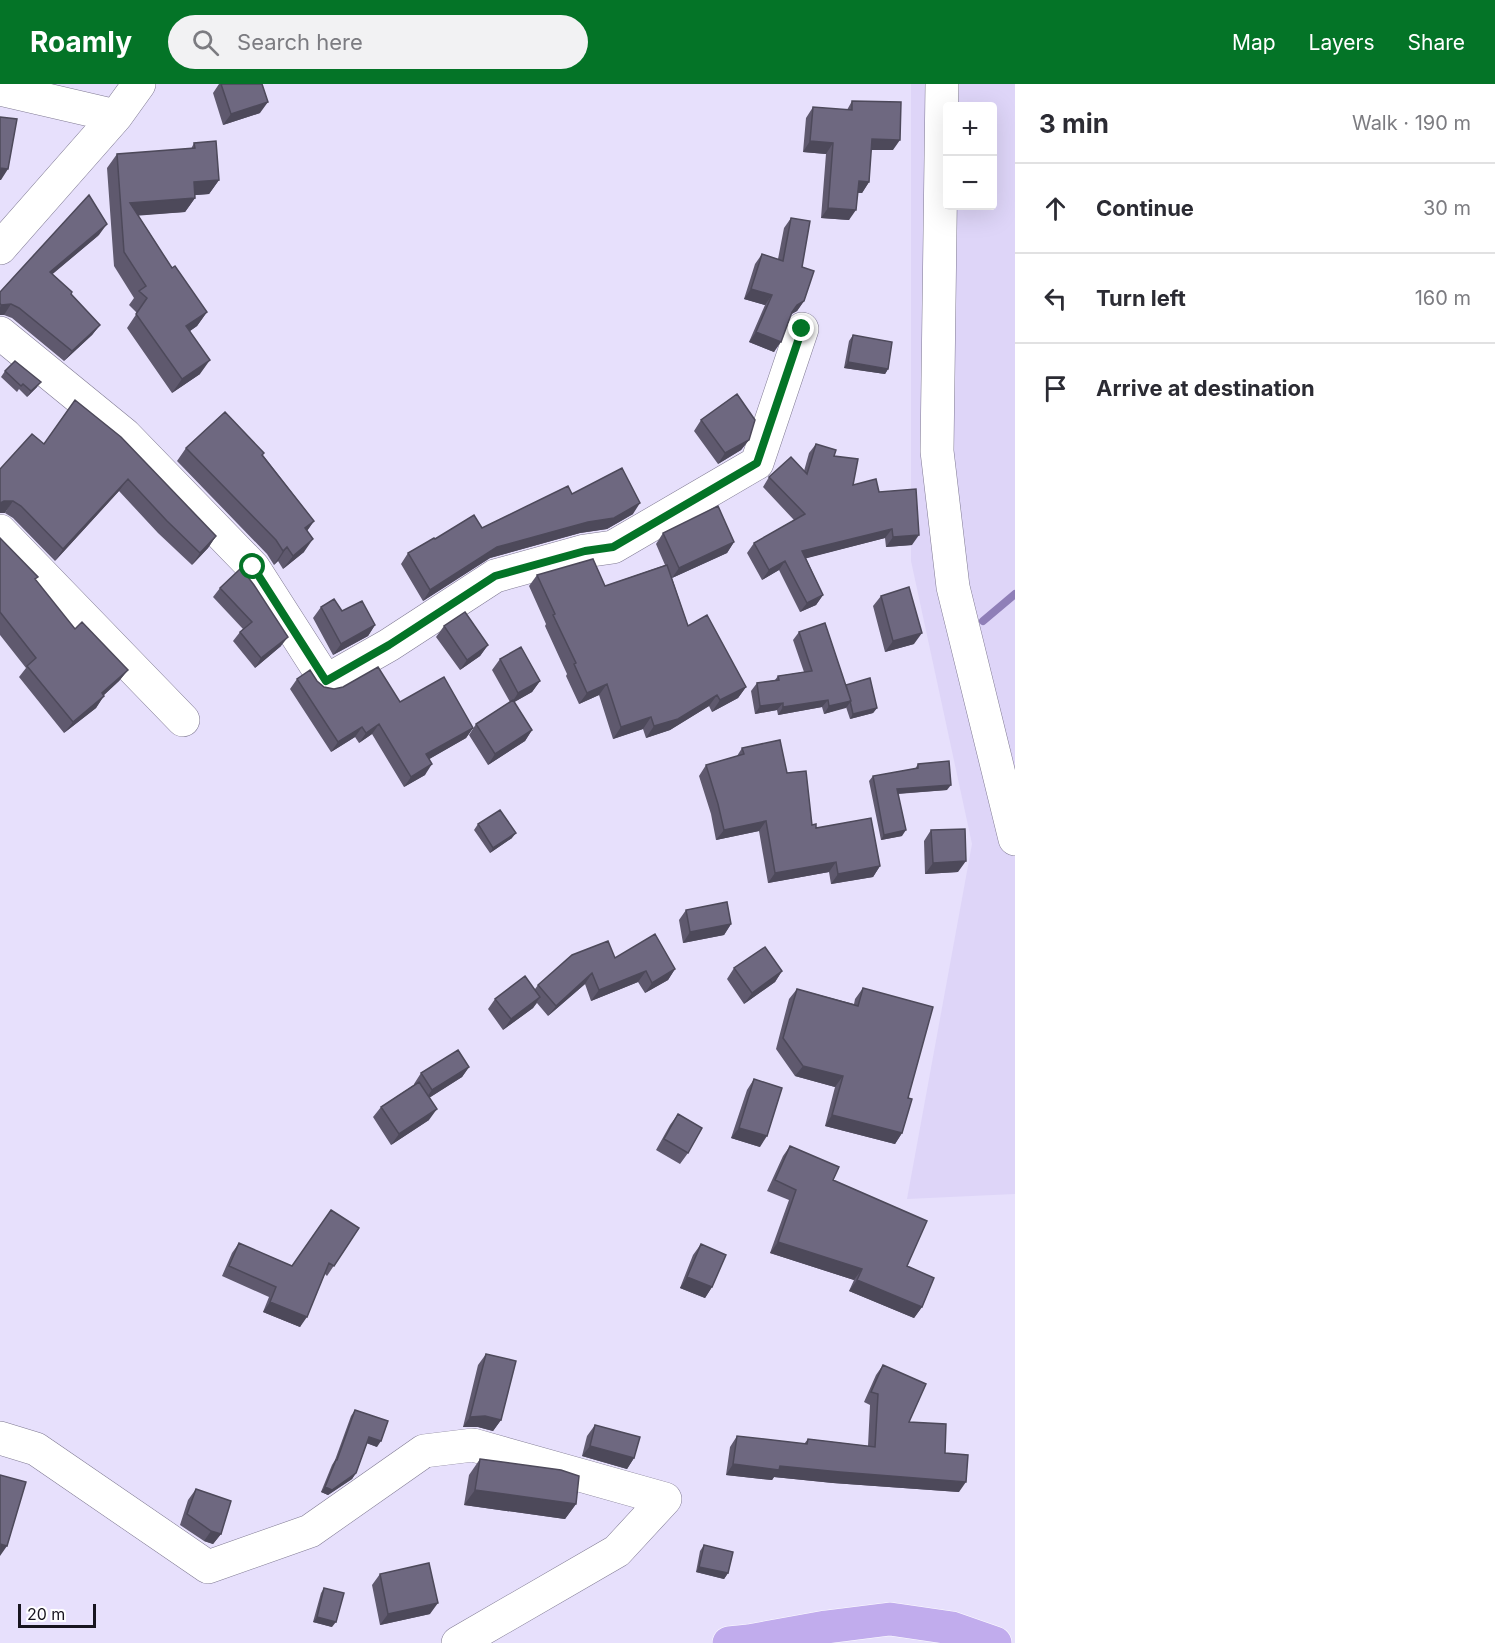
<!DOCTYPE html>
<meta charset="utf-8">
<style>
:root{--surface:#fff;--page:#f2f2f3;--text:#2b2b33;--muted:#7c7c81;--line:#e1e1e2;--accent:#047427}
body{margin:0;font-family:Inter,sans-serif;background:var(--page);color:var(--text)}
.controls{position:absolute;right:18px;top:18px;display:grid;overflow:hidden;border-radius:6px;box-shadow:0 6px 24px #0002}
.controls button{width:54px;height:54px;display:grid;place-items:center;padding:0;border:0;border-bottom:2px solid var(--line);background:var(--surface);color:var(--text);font:30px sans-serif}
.scale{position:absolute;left:18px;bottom:15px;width:78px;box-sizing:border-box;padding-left:6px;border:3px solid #18151f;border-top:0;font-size:16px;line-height:21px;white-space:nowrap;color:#18151f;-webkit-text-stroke:4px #fff;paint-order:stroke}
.stop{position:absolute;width:18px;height:18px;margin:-14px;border:4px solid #047427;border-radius:50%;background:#fff}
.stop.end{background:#047427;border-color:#fff;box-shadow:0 2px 6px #0008}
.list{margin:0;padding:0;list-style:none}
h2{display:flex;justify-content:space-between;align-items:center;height:78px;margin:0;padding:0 24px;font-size:26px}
h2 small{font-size:20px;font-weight:400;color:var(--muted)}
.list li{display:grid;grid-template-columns:39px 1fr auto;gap:18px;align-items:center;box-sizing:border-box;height:90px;padding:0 24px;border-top:2px solid var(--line)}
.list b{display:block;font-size:22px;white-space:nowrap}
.list em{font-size:20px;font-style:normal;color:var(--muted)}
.icon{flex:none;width:33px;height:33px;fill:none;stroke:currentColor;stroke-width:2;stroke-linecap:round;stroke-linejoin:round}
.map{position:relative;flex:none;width:1015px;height:1559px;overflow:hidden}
header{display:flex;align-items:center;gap:36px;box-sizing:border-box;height:84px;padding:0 30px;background:var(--accent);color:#fff}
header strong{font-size:28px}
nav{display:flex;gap:33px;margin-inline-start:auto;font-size:21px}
.search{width:420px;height:54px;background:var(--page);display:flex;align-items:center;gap:15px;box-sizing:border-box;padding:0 21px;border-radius:33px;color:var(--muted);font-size:22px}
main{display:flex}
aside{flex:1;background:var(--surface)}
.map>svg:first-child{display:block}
.built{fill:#ded5f8;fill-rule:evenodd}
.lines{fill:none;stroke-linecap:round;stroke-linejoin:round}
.stream{stroke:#8f7fb8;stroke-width:8}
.minor-casing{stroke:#7f7992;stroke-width:34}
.major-casing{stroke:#fff;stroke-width:34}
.minor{stroke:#fff;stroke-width:33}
.major{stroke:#c1aced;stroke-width:33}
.wall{fill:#5f596e}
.shaded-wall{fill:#4d495a}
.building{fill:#6e6880;stroke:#4d495a;stroke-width:1.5}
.route{stroke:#047427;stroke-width:8}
</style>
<header>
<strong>Roamly</strong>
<div class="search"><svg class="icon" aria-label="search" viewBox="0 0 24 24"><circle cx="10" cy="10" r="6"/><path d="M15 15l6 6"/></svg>Search here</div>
<nav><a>Map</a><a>Layers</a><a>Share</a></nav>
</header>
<main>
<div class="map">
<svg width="1015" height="1559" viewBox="0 0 1015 1559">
<rect width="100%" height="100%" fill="#e7e0fc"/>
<path class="built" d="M911,0H1015V1110L907,1115L972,760L911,477ZM948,22H992V122H948Z"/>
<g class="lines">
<path class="stream" d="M983,537L1015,510"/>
<g class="minor-casing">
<path id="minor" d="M942,0L937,367L953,503L1015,755
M0,5L116,32L0,164
M116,32L139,0
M0,249L125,351L253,483L326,597L389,561L495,492L585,467L613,463L757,379L802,245
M0,447L183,636
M0,1354L36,1365L208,1483L310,1447L424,1367L473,1361L665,1415L617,1467L458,1559"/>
</g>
<g class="major-casing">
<path id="major" d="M729,1559L749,1557L826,1543L890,1535L952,1544L995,1559"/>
</g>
<use href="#minor" class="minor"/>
<use href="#major" class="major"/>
</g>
<path class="wall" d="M219,0H262L260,29L223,41L213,9Z
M852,17L893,66H871L869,98L862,109H858L849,136L821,134L826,70L803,68L806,34L813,23L847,26Z
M194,59L219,96L209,110L195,111V114L185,128L138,131L172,184L207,228L197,242L190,247L200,290L172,309L127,244L137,229L129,221L134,214L114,182L107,84L117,70L191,65Z
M791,134L802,183L804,217L797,227L791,230L774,268L749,258L765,221L744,215L755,180L762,170L778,175L784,144Z
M99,151L52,190L100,241L92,251L64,277L12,234L4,231H0V208Z
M853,251L888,285L885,290L844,284L849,257Z
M5,287L37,303L27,313L19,305L17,308L1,293Z
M75,316L216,452L208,464L192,481L158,449L119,407L55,477L13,434L5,429L44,360Z
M701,336L749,356L741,366L718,380L694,347Z
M816,360L834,372L853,401L879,408L912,461L886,463L885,454L806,474L823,511L816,521L800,528L779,486L762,496L747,469L754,459L794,436L763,403L769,393L804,387L809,369Z
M186,364L263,371L314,437L307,447L304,468L283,485L278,477L274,481L267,470L177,377Z
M572,410L633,430L607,445L580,449L490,474L423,517L401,480L408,469L435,455L482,444Z
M663,449L734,458L727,469L672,494L688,542L746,603L738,614L712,628L709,622L670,646L646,654L643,645L613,655L599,611L579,620L566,592L567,590L545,542L546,540L529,502L537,491L605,502L665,481L656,460Z
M0,454L75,545L128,586L119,597L104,611L96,624L64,649L19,593L26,584L0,551Z
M220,504L281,562L255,584L233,557L240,548L243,545L213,513Z
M881,512L914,560L885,568L873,522Z
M321,523L375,541L368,552L333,571L313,534Z
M444,542L488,561L480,572L460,586L436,553Z
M799,548L846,601L877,624L873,629L850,635L846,623L824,630L822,623L778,631L777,626L755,630L751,607L757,599L775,596L778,592L804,588L793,556Z
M500,575L540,597L532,608L514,618L532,646L525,657L488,681L469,651L476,640L510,618L492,586Z
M297,595L317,597L324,603L400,618L473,644L466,654L429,675L425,691L404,703L372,650L359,659L355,653L331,668L290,605Z
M742,664L787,689L812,741L880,782L873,793L831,800L829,788L768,799L759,747L716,756L711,730L699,692L706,681L737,672Z
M918,680L947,706L898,710L902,752L881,756L869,697L873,692L915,685Z
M478,740L512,754L490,769L474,746Z
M931,746L958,788L925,790L924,757Z
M686,826L731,840L724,851L683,859L679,836Z
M615,874L675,885L668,896L645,909L638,898L591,917L585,900L548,932L537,919L533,924L503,946L488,925L495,915L535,905L538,901Z
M734,884L782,887L775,898L744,920L727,895Z
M863,904L908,1014L902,1049L895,1060L825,1042L835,1003L795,992L776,965L789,915L797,905L854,920L855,915Z
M469,983L462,993L429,1014V1036L391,1061L373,1033L381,1023L414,1001V1000L421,989Z
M754,995L760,1063L731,1054L747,1006Z
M678,1030L688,1069L680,1080L656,1066L670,1041Z
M790,1062L833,1096L907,1182L922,1223L914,1234L849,1207L854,1196L770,1169L789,1116L767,1107L783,1072Z
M359,1144L327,1192L325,1190L300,1243L263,1228L269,1213L222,1192L232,1169L239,1159L292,1182Z
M701,1160L712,1203L705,1214L680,1204L693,1171Z
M486,1270L501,1336L493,1347L478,1343H463L478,1281Z
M883,1281L909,1338L945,1369L959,1408L833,1399L774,1393L772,1396L726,1391L730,1363L737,1352L804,1360L808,1355L868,1362L870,1321L864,1318L876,1291Z
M355,1326L377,1363L367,1359L356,1389L352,1395L328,1411L321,1408L332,1381L335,1376L351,1332Z
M595,1341L634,1374L627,1385L582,1372L587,1352Z
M480,1375L576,1420L565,1435L464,1421L469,1391Z
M196,1405L221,1450L213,1460L204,1457L180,1441L188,1416Z
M704,1461L728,1489L724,1495L696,1488L700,1467Z
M380,1490L430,1530L380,1541L372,1501Z
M324,1504L332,1543L313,1538L321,1509Z"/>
<path class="shaded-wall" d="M268,18L260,29L223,41L231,30Z
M872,55L900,56L893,66H865Z
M810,57L833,59L826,70L803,68Z
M0,84L8,85L1,96H0Z
M219,96L209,110L184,112L194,98Z
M859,97L869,98L862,109L851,108Z
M195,114L185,128L121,133L130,119Z
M828,124L856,126L849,136L821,134Z
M107,140L99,151L42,199L50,188Z
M751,205L772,211L765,221L744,215Z
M804,217L797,227L790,231L797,221Z
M11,220L4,231H0V223L1,221Z
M207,228L197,242L177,256L186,242Z
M100,241L92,251L64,277L72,267Z
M756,248L781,258L774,268L749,258Z
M210,276L200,290L172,309L182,295Z
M848,278L888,285L885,290L844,284Z
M41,298L37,303L27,313L31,307Z
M749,356L741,366L718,380L725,369Z
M128,395L119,407L55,477L63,465Z
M4,417H13L5,429H0V419Z
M640,419L633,430L607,445L580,449L490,474L423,517L430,506L497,463Z
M314,437L304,451L305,444Z
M892,445L885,454L796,477L802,467Z
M919,451L912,461L886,463L893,453Z
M216,452L208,464L192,481L200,469Z
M313,455L304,468L283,485L293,472Z
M734,458L727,469L672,494L679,484Z
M287,463L278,477L274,481L283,467Z
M785,477L779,486L762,496L769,486Z
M823,511L816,521L800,528L807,519Z
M375,541L368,552L333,571L341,560Z
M922,549L914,560L885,568L893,557Z
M288,553L281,562L255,584L261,574Z
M488,561L480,572L460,586L467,576Z
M128,586L119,597L93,621L102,609Z
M540,597L532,608L511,620L518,609Z
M607,600L599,611L579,620L587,609Z
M746,603L738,614L712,628L720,616Z
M717,611L709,622L670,646L646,654L654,642Z
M104,612L96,624L64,649L73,638Z
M828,616L822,623L778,631L783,623Z
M851,617L846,624L824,630L829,622Z
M783,619L777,626L755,630L760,622Z
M877,624L873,629L850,635L853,630Z
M651,633L643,645L613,655L621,643Z
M379,640L372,650L359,659L366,649Z
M362,643L355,653L331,668L338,658Z
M473,644L466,654L419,681L426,670Z
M532,646L525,657L488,681L495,670Z
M432,680L425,691L404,703L411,693Z
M951,701L947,706L893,710L897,705Z
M766,737L759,747L716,756L724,746Z
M906,746L902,752L881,756L884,751Z
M516,749L512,754L490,769L493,764Z
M966,777L958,788L925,790L933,779Z
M836,778L829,788L768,799L775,789Z
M880,782L873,793L831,800L838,790Z
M731,840L724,851L683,859L690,848Z
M675,885L668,896L645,909L652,899Z
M646,887L638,898L591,917L599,906Z
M782,887L775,898L744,920L752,909Z
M592,889L585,900L548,932L556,922Z
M540,913L533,924L503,946L511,935Z
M803,982L843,992L835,1003L795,992Z
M469,983L462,993L424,1017L432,1006Z
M437,1025L429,1036L391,1061L399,1050Z
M832,1031L902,1049L895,1060L825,1042Z
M739,1044L767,1052L760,1063L731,1054Z
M778,1158L862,1185L854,1196L770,1169Z
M687,1193L712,1203L705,1214L680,1204Z
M857,1196L922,1223L914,1234L849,1207Z
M270,1218L307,1233L300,1243L263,1228Z
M485,1332L501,1336L493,1347L478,1343H463L470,1333Z
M369,1353L381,1357L377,1363L366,1359Z
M590,1362L634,1374L627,1385L582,1372Z
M733,1380L780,1382L966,1398L959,1408L833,1399L774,1393L772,1396L726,1391Z
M356,1389L352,1395L328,1411L321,1408L325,1403Z
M475,1406L576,1420L565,1435L464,1421Z
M211,1447L221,1450L213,1460L204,1457Z
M0,1460L7,1462L0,1472Z
M699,1483L728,1489L724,1495L696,1488Z
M438,1519L430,1530L380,1541L388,1530Z
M317,1533L336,1538L332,1543L313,1538Z"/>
<path class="building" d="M221,0H262L268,18L231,30Z
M852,17L901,18L900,56L872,55L869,98L859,97L856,126L828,124L833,59L810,57L813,23L852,26Z
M0,33L17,35L8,85L0,84Z
M216,57L219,96L194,98L195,114L130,119L172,184L175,182L207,228L186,242L210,276L182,295L136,230L147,214L139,207L146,202L124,168L117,70L195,64L194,59Z
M89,111L107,140L50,188L72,208L71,210L100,241L72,267L19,224L11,220L1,221L0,219V208Z
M791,134L810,137L802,183L814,187L804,217L797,221L792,228L781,258L756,248L772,211L751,205L762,170L783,177Z
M853,251L892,258L888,285L848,278Z
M15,277L41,298L31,307L23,300L21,302L5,287Z
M737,310L755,336L749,356L725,369L701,336Z
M75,316L121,353L216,452L200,469L167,437L128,395L63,465L21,422L13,417H4L0,419V385L32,350L44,360Z
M225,328L264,369L262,371L314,437L305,444L313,455L293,472L287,463L283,467L276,456L186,364Z
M816,360L836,366L834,372L858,375L853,401L876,395L879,408L916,405L919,451L893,453L892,445L802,467L823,511L807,519L785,477L769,486L754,459L805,430L769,393L791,373L807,390Z
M622,384L640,419L614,434L588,438L497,463L430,506L408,469L434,454L435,455L474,431L482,444L568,402L572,410Z
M718,422L734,458L679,484L663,449Z
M0,454L38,493L35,495L75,545L82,538L128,586L102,609L104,612L73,638L27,582L36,574L0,528Z
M593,475L605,502L667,481L688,542L707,531L746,603L720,616L717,611L678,635L654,642L651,633L621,643L607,600L587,609L574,580L576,579L553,531L555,530L537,491Z
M241,484L254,501L288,553L261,574L240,548L252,538L220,504Z
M909,503L922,549L893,557L881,512Z
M334,515L342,527L362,517L375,541L341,560L321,523Z
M465,528L488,561L467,576L444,542Z
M825,539L851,617L829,622L828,616L783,623V619L760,622L757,599L779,596L778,592L812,587L799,548Z
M521,563L540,597L518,609L500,575Z
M378,583L400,618L444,593L473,644L426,670L432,680L411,693L379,640L366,649L362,643L338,658L297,595L310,586L317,597L324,603L334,605L343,603Z
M870,594L877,624L853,630L850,617H851L846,601Z
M513,616L532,646L495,670L476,640Z
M780,656L787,689L806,687L812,741L816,740V744L871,734L880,782L838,790L836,778L775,789L766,737L724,746L718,720L706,681L744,670L742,664Z
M949,677L951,701L897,705L906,746L884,751L873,692L918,684V680Z
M500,726L516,749L493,764L478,740Z
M965,745L966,777L933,779L931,746Z
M727,818L731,840L690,848L686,826Z
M655,850L675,885L652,899L646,887L599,906L592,889L556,922L538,901L572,871L608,857L615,874Z
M765,863L782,887L752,909L734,884Z
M525,892L540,913L511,935L495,915Z
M863,904L933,923L908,1014L912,1015L902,1049L832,1031L843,992L803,982L783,954L797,905L858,922Z
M458,966L469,983L432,1006L421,989Z
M754,995L782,1004L767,1052L739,1044Z
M419,998L437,1025L399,1050L381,1023Z
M678,1030L702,1044L688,1069L664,1055Z
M790,1062L839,1083L833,1096L927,1137L907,1182L934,1194L922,1223L857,1196L862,1185L778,1158L796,1106L775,1096Z
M331,1126L359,1144L334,1182L329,1179L307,1233L270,1218L276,1203L229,1182L239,1159L292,1182Z
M701,1160L726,1171L712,1203L687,1193Z
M486,1270L516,1277L501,1336L485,1332L470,1333Z
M883,1281L926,1300L909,1338L946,1340L945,1369L968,1371L966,1398L840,1388L780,1382L779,1386L733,1380L737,1352L807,1360L808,1355L875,1363L878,1310L871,1308Z
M355,1326L388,1337L381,1357L369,1353L356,1389L332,1406L325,1403L336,1376H337Z
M595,1341L640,1353L634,1374L590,1362Z
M480,1375L561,1386L579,1392L576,1420L475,1406Z
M0,1391L26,1398L7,1462L0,1460Z
M196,1405L231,1417L221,1450L211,1447L187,1430Z
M704,1461L733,1468L728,1489L699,1483Z
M429,1479L438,1519L388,1530L380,1490Z
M324,1504L344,1509L336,1538L317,1533Z"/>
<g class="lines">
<path class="route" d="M253,483L326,597L389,561L495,492L585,467L613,463L757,379L802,245"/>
</g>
</svg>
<div class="controls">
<button>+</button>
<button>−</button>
</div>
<div class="scale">20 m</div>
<div class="stop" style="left:253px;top:483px"></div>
<div class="stop end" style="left:802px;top:245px"></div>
</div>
<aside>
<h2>3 min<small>Walk · 190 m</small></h2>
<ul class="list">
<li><svg class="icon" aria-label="ahead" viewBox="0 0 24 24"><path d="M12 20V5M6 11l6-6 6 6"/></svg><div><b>Continue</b></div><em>30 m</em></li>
<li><svg class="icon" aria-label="left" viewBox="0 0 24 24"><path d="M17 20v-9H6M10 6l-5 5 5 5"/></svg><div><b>Turn left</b></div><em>160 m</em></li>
<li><svg class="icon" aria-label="arrive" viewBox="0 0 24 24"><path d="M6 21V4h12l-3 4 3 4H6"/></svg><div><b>Arrive at destination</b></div></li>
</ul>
</aside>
</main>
